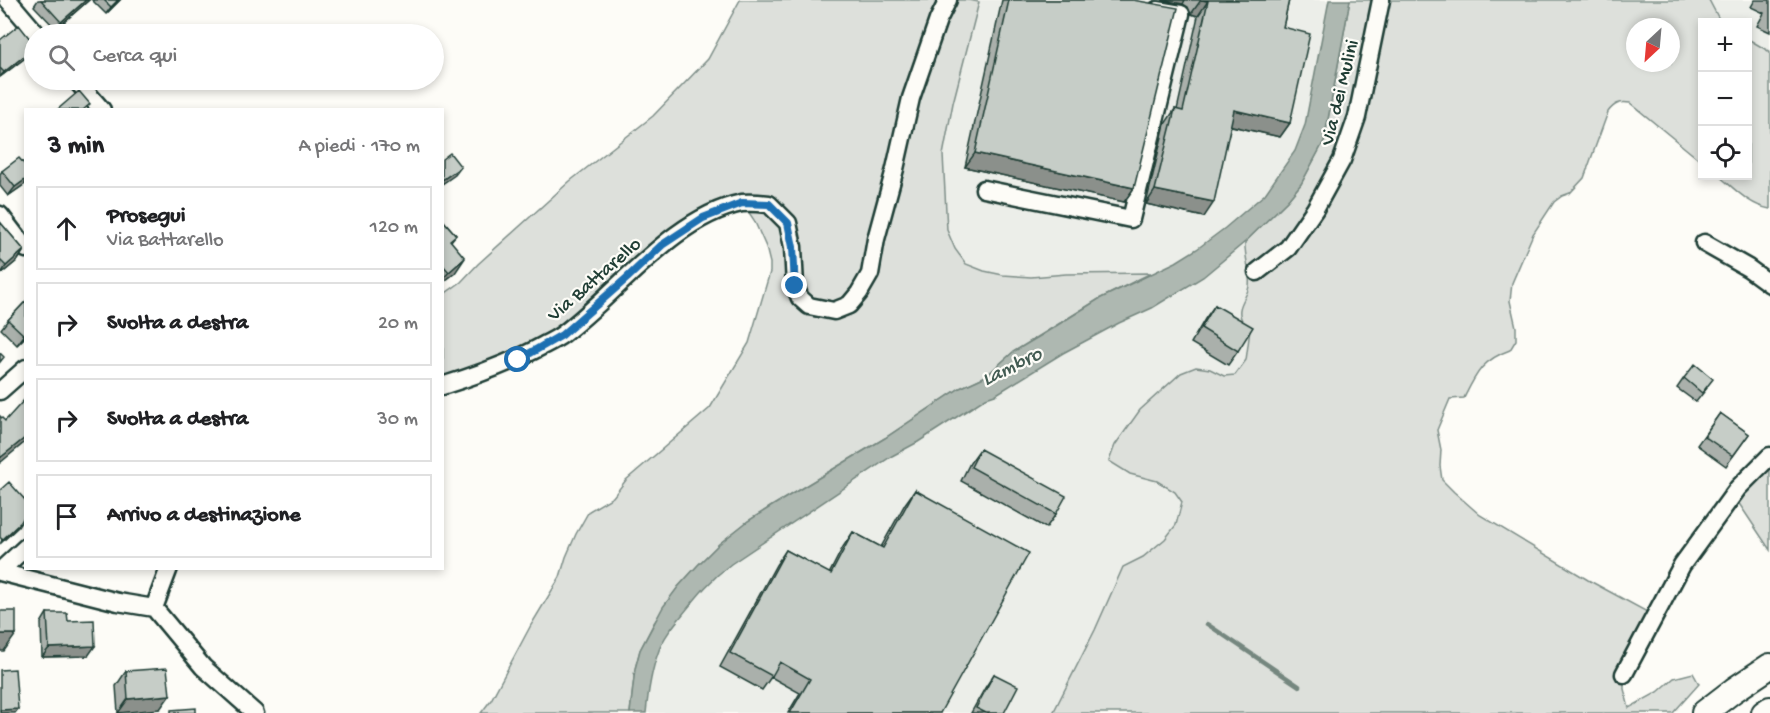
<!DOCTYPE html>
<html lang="it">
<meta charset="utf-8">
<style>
:root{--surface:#fff;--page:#f6f6f6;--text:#202124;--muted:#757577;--line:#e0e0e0}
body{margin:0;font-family:"Gochi Hand",sans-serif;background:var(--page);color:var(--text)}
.controls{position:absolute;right:18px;top:18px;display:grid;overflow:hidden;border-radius:0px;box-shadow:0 3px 9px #0003}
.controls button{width:54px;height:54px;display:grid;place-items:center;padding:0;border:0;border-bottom:2px solid var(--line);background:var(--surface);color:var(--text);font:30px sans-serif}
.compass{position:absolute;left:1626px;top:18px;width:54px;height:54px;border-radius:50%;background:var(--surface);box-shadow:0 3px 9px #0003;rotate:206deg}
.stop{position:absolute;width:18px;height:18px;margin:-14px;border:4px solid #1f6fb2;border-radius:50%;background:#fff}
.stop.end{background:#1f6fb2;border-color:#fff;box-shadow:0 2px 6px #0008}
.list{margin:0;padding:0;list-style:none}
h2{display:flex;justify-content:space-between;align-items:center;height:78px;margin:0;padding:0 24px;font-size:26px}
h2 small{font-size:20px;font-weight:400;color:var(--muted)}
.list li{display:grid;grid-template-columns:39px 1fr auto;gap:18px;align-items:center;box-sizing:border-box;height:84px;margin:0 12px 12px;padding:0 12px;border:2px solid var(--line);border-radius:0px}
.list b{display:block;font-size:22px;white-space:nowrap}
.list p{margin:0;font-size:20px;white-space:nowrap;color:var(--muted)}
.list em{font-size:20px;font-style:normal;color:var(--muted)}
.icon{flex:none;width:33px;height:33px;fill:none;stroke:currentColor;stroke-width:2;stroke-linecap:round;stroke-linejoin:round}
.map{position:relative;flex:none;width:1770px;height:713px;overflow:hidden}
.search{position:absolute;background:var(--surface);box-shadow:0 3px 9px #0003;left:24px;top:24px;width:420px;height:66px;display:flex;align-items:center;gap:15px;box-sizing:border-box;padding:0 21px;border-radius:33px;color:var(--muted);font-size:22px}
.panel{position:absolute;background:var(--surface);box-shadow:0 3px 9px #0003;left:24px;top:108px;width:420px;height:462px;border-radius:0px}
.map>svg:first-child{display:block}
.built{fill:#eceee9}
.green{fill:#dde0db;stroke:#7e8e88;stroke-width:1.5;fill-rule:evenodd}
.water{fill:#aeb8b1;stroke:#75877f;stroke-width:1.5}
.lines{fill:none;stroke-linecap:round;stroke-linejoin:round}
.stream{stroke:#75877f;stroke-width:4.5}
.minor-casing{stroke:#1f3d34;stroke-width:21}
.highway-casing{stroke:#1f3d34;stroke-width:28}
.minor{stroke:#fdfcf7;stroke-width:16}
.highway{stroke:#fdfcf7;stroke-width:24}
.wall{fill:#aab0ab;stroke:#1f3d34;stroke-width:1.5}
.shaded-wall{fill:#8b908b;stroke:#1f3d34;stroke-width:1.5}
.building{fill:#c6cdc7;stroke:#1f3d34;stroke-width:1.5}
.route{stroke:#1f6fb2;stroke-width:8}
.labels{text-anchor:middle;stroke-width:4.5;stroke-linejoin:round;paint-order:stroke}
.street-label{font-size:20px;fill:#1f3d34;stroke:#fdfcf7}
.water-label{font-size:21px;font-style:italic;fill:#435c53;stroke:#fdfcf7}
</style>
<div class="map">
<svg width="1770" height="713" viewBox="0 0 1770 713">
<rect width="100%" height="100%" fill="#fdfcf7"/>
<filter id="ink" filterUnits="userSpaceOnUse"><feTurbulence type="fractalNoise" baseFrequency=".0167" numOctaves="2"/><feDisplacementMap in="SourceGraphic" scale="12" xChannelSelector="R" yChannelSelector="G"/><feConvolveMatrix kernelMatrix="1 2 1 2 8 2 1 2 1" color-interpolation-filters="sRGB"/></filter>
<g filter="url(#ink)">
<path class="built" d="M968,0H1329L1305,125L1295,151L1265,193L1225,228L1197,249L1176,262L1151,273L1066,274L1031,277L1003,275L984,271L966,264L954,249L947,230L945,209L943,154L953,103L978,2Z
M1709,0H1770V52L1748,39V22H1723L1720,21Z
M1245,242L1244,251L1249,270V287L1240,306L1250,330L1246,360L1235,375L1224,376L1210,369L1181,373L1140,410L1130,474L1157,481L1175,492L1183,502L1176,525L1165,539L1143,557L1123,567L1095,630L1053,713H646L650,684L658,654L668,633L695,597L712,579L731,564L892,456L918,442L986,398L995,395L1063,353L1165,300L1174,293L1203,277Z"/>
<path class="green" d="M740,0H968L979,2L953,103L943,155L947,230L955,249L966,264L984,271L1003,275L1031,277L1066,274L1151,273L1099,299L1013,352L986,376L960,388L885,438L772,506L748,521L719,544L698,565L678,587L654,623L640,650L635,669L630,713H481L491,700L531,625L560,577L566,557L576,534L589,511L613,497L626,480L710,408L749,343L770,272V263L766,247L754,220L748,211L734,206L703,218L562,335L443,386V295L461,282L478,264L570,181L653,116L708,59Z
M1350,0H1709L1720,21L1723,22H1702V162L1630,103C1620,101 1614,104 1608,112L1584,178L1570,193L1562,196L1554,202L1533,234L1512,283L1510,301L1516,327V340L1510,350C1482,360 1476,374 1464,398L1450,399L1437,430L1441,450L1440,466L1442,480L1454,492L1480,515L1588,580L1651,614L1624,674V689L1629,708L1658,692L1674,678L1693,673L1699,684L1673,713H1053L1095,630L1123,567L1143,557L1165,539L1176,525L1182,502L1175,492L1157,481L1130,474L1109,461L1115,445L1140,410L1181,373L1196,367L1210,369L1224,376L1235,375L1246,360L1250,330C1247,327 1242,322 1241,318C1236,306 1248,296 1249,286C1251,271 1244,257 1245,242L1287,201L1301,184L1324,141ZM1635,27H1671V63H1635Z
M1748,39L1770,52V209C1749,205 1735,189 1719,176H1748Z
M1770,467V550L1738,502Z"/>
<path class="water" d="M1329,0H1350L1324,141L1301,184L1287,201L1245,242L1203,277L1152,308L1119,323L1063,353L995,395L986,398L918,442L892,456L731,564C710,580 699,594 683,614C673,626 663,638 658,653C651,672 648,693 646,713H630L635,669L640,650L663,607L678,587L698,565L719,544L748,521L772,506L885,438L960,388L986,376L1013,352L1040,336L1099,299L1176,262L1197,249L1225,228L1265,194L1295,151L1305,125Z"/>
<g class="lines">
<path class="stream" d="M1207,624L1299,686"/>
<g class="minor-casing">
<path id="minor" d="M8,0L37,34
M76,80L102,110
M984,189L1131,219L1181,14L1157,10
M0,215L26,249
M1704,243L1748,268L1770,284
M1257,272L1288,248L1315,209L1342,160L1357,117L1381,0
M442,386C478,375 511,363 544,345C550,342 558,338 563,334C618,293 673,217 742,203C751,202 760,203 769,204L788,223L793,247L795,286L800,298L809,306L834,311L849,305L859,293L870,274L876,239L895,169L911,98L938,20L948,0
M0,391L26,368
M0,571L26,547
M0,572L118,602L154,608L203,667L255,713
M154,608L169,568
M1624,674L1682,565L1738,488L1770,456"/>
</g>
<g class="highway-casing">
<path id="highway" d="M1704,713L1734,690L1770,666
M1764,713L1770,709"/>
</g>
<use href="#minor" class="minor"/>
<use href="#highway" class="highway"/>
</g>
<path class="wall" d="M38,0H89L56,29L34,6Z
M92,0H120L106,14Z
M1002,0H1133L1134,188L1124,202L965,167Z
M1162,0H1289L1283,27L1290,123L1280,137L1231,126L1204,217L1146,204L1165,124L1175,109L1177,110L1198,16L1191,14L1188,7L1183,4Z
M1755,0H1770V32L1757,26L1764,13L1751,7Z
M0,40L34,44V49L33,52L0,77Z
M2,171L25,184L8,196L0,186V174Z
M442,219L456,235L451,241L455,273L442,283Z
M0,222L24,250L18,260L0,275Z
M26,301V336L17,345L1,329L8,320Z
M1215,305L1238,351L1228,365L1191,343L1205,319Z
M1684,378L1707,388L1696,402L1677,388Z
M1720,413L1749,434L1726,466L1697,445Z
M980,449L1056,514L1046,528L961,481L970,463Z
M915,490L940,713H788L800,693L771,677L762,690L720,667L776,565L786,550L829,574L843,547L853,532L881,547L905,504Z
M47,613L68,621L88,656L42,657L41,623Z
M126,671L160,709L118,713L116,686Z
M994,674L1004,713H971L985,688Z"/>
<path class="shaded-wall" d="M86,0H89L56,29L61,22Z
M118,0H120L106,14L111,7Z
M1162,0H1185L1183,4Z
M1201,0L1208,1L1198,16L1191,14Z
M34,48L33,52L0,77L4,72Z
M1234,110L1290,123L1280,137L1224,124Z
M975,153L1134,188L1124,202L965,167Z
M461,167L455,175L442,184V180Z
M26,179L25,184L8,196L15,187Z
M1155,190L1214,202L1204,217L1146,204Z
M24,250L18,260L0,275L6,266Z
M465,258L455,273L442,283V280L449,272Z
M26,333V336L17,345Z
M26,437V442L24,443L0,463V458Z
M21,522L18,527L0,544L2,540Z
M0,634H16L4,651H0Z
M95,646L88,656L42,657L49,648Z
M170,695L160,709L118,713L128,699Z
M18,709L15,713H0V710Z"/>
<path class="building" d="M41,0H86L61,22Z
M104,0H118L111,7Z
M1009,0H1133L1178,8L1134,188L975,153Z
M1202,0H1289L1283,27L1310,34L1290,123L1234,110L1214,202L1155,190L1175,109L1183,111L1208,1Z
M19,25L34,44V48L4,72L0,68V40Z
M283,28L289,34H276Z
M79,91L90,104L83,110H57Z
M450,153L461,167L442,180V159Z
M19,158L26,166V179L15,187L2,171Z
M442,219L456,235L450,240L465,258L449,272L442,264Z
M0,222L24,250L6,266L0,260Z
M26,301V333L24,335L8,320Z
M1215,305L1253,327L1238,351L1201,328Z
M0,353L4,357L0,362Z
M1695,364L1713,379L1702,393L1684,378Z
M26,398V437L0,458V416L5,421Z
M1720,413L1749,434L1733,456L1704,436Z
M980,449L1066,496L1056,514L971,467Z
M9,482L26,501V513L21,522L2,540L0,537V490Z
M915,490L1029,553L940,713H790L810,679L780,662L772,676L730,653L786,550L831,574L853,532L883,548Z
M0,611H16V634H0Z
M47,613H67L68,621L94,620L95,646L49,648Z
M167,668L170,695L128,699L126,671Z
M15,669L18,709L0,710V670Z
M994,674L1018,686L1004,713H986L976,708Z
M196,708V713H171V710Z"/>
</g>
<g class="lines" filter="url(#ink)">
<path class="route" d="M518,360L562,335L627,278L662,245L703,218L742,203L769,204L788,223L793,247L795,286"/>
</g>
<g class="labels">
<g class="street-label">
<text transform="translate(1338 92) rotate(-76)" y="7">Via dei Mulini</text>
<text transform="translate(593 278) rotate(-41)" y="7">Via Battarello</text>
</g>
<g class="water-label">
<text transform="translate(1011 365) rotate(-26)" y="7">Lambro</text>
</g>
</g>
</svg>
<div class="controls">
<button>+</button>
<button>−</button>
<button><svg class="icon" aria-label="locate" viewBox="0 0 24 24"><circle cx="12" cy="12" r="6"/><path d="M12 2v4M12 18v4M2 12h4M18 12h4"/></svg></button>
</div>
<svg class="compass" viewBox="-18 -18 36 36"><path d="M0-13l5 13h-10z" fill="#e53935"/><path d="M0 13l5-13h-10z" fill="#757577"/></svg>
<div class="stop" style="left:518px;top:360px"></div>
<div class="stop end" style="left:795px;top:286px"></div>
<div class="search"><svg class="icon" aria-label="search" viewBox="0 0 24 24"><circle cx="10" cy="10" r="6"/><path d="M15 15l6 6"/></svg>Cerca qui</div>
<section class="panel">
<h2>3 min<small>A piedi · 170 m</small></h2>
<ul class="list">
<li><svg class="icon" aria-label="ahead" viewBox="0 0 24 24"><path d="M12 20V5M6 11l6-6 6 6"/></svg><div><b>Prosegui</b><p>Via Battarello</p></div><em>120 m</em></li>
<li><svg class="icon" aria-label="right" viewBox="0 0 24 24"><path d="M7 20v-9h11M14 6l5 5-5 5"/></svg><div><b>Svolta a destra</b></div><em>20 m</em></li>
<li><svg class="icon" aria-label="right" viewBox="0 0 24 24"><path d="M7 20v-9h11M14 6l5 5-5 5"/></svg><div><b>Svolta a destra</b></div><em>30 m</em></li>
<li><svg class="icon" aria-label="arrive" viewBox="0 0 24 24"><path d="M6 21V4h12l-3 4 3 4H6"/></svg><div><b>Arrivo a destinazione</b></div></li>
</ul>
</section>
</div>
